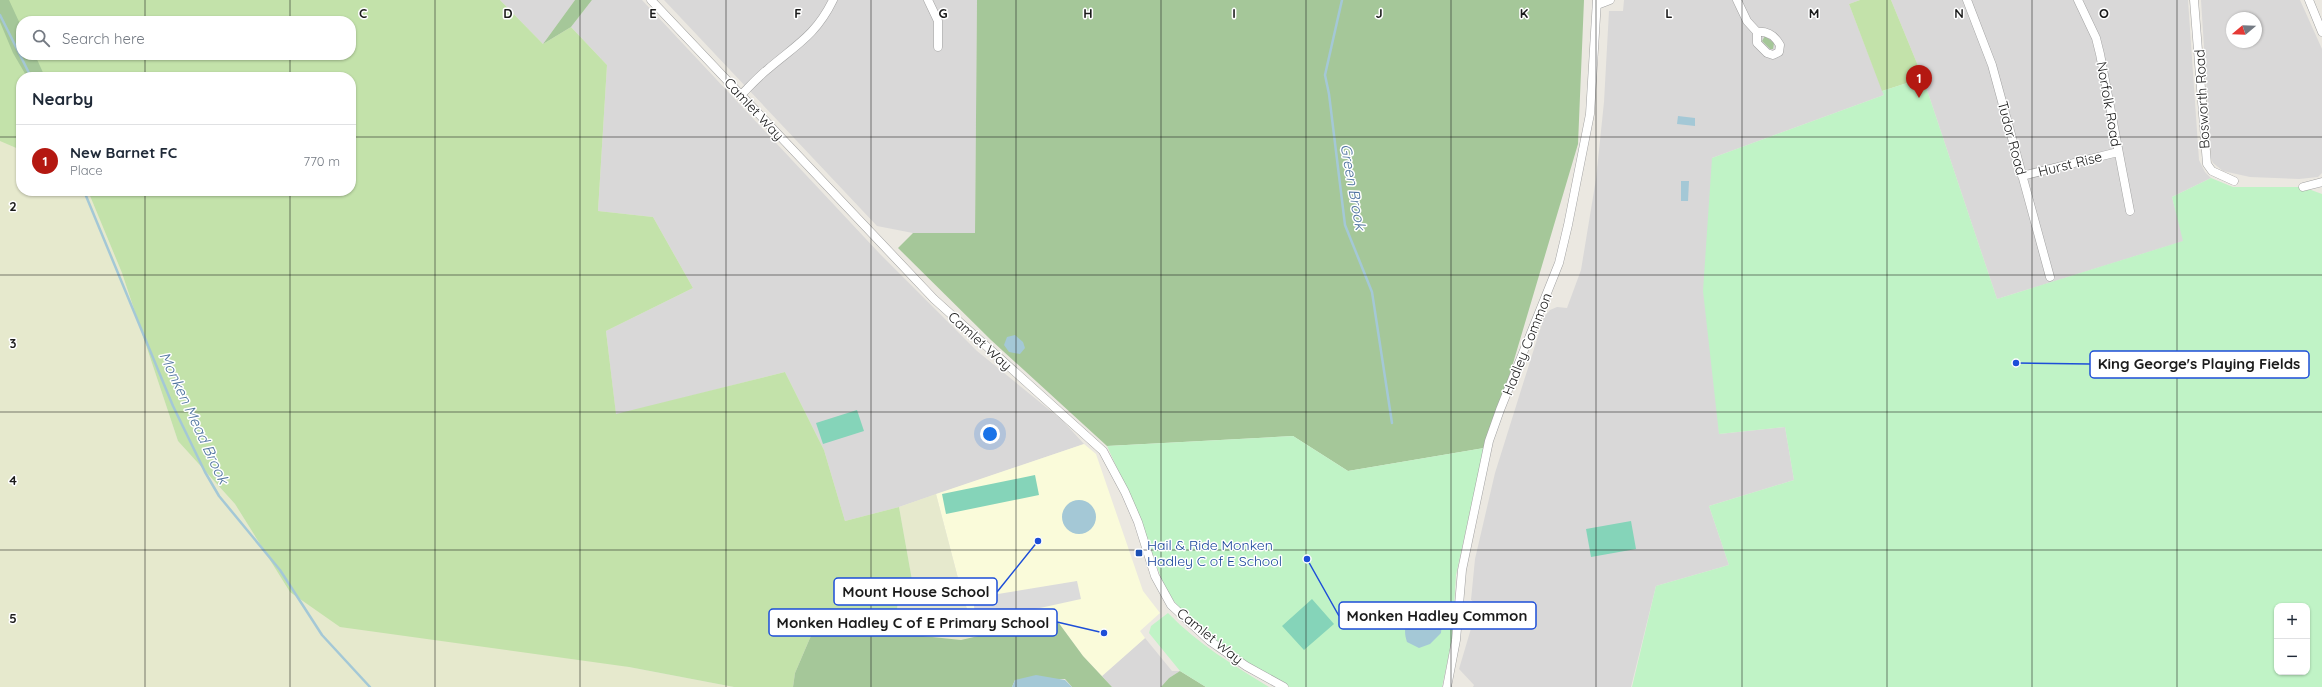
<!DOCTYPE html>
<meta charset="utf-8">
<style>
:root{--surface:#fff;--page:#f6f6f7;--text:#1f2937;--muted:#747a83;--line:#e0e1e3;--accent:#b41811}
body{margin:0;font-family:Quicksand,sans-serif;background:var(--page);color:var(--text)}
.controls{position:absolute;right:12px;bottom:12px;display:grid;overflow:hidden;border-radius:8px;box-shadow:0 1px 3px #0004}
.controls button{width:36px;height:36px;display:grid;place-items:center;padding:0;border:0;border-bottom:1px solid var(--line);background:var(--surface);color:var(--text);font:20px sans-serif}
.compass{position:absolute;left:2226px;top:12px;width:36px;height:36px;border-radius:50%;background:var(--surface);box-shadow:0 1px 3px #0004;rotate:251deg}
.you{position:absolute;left:990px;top:434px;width:14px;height:14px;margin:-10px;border:3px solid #fff;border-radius:50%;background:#1a73e8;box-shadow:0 0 0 6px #1a73e833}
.badge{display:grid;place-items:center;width:26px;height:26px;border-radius:50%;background:var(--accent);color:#fff;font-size:13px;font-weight:700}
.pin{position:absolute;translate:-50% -33px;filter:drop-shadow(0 1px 2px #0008)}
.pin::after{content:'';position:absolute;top:21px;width:14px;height:12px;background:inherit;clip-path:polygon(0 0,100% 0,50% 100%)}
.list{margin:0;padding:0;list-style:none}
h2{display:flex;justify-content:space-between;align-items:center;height:52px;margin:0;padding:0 16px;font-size:17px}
h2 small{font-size:13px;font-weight:400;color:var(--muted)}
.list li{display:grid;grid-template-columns:26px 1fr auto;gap:12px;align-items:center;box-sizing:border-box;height:72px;padding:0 16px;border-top:1px solid var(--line)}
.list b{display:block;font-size:15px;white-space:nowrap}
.list p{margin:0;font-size:13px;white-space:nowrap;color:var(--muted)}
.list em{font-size:13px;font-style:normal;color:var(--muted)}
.icon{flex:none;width:22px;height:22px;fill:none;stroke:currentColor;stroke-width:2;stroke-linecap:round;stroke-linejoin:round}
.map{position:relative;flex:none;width:2322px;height:687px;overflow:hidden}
.search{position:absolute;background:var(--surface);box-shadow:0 1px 3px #0004;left:16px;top:16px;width:340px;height:44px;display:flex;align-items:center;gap:10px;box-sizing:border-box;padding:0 14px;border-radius:16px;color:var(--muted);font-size:15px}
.panel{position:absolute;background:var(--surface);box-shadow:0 1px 3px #0004;left:16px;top:72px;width:340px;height:124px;border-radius:16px}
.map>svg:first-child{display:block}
.residential{fill:#d9d8d8;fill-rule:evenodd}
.education{fill:#fafbda}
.farmland{fill:#e6e9cd}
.grass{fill:#c3e2aa;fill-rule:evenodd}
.forest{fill:#a5c799}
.park{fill:#c0f3c6;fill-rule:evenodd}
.pitch{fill:#85d4b9}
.parking{fill:#dbdbdb}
.water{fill:#a4c8d6}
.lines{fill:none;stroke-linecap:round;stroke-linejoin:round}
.stream{stroke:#a4c8d6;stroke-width:2.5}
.minor-casing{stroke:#a2a2a2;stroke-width:9}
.minor{stroke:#fff;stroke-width:8}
.grid{fill:none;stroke:#1b1b1b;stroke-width:1;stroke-opacity:0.55}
.transit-dot{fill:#1a4fb4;stroke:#fff;stroke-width:1.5}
.labels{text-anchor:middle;stroke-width:3;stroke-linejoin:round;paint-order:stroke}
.street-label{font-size:14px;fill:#1b1b1b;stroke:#fff}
.transit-label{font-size:14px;fill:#164399;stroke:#fff;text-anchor:start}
.water-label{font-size:15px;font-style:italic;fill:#5175a0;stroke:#fff}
.grid-label{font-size:13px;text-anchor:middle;font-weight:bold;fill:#1b1b1b;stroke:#fff;stroke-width:3;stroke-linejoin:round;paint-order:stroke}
.leader{fill:none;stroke:#1d4ed8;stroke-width:1.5}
.callout-dot{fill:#1d4ed8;stroke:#fff;stroke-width:1.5}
.callout{fill:#fff;stroke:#1d4ed8;stroke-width:1.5}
.callout-label{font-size:15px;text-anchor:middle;font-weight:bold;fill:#1b1b1b}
</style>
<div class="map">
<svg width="2322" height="687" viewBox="0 0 2322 687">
<rect width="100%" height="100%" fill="#ebe8e1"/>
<path class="residential" d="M500,0H575L543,44Z
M592,0H642L880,254L977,351L1063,421L1084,444L899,507L845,521L824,450L785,372L616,415L606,331L693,288L653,217L598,211L607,65L571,27Z
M664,0H977L975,233H913L877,226Z
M1624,0H1860L1849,4L1884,95L1712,158L1719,434L1785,427L1794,480L1709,506L1729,565L1656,586L1631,687H1473L1474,685L1459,669L1478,605L1471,600L1475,559L1495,473L1544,317L1550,310L1557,307L1567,308L1581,270L1596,179L1604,102L1609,11H1623Z
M1891,0H2188L2199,160L2205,172L2211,178L2172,197L2184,241L1997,299L1923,78Z
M2201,0H2300L2322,49V173L2318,177L2299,179L2250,177L2223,171L2213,163L2211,158ZM2232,18H2256V42H2232Z
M1145,638L1172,671H1180L1169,678L1161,687H1112L1102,676Z"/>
<path class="education" d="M1084,444L1096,454L1143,591L1160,613L1140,631L1145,638L1102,676L1083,656L1058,622L973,637L972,621L964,601L936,494Z"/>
<path class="farmland" d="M0,140L21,150V191H88L122,273L178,441L235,504L290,592L629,667L734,687H0Z
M936,494L964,601L972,621L973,637L961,640L864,630L865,610H897L898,599L915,597L899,507Z"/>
<path class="grass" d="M0,0H500L543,44L571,27L607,65L598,211L653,217L693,288L606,331L616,414L785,372L824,450L845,521L899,507L915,597L898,599L897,610H865L864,630L827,626L813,631L795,673L793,687H734L629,667L340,627L290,592L235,504L178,441L122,273L88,191H351V77H21V150L0,141ZM21,21H351V55H21Z
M1860,0H1891L1923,78L1882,91L1849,4Z"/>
<path class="forest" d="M0,0H9L21,26V55H35L45,77H27L13,53L0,22Z
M575,0H592L571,27L543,44Z
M977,0H1584L1578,144L1498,414L1484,448L1348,471L1293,436L1107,446L991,340L898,248L913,233H975Z
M1765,36L1774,43L1773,49H1770L1762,41Z
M1058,622L1083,656L1112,687H1072L1065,679L1015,680L1012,687H793L795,673L813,631L827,626L961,640L991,633Z
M1180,671L1206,687H1161L1169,678Z"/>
<path class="park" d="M1923,78L1997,299L2183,241L2172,197L2211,178L2233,187H2303L2322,194V687H1632L1656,586L1729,565L1709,506L1794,480L1785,427L1719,434L1703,291L1712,158L1884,95L1882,91ZM2277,606H2307V672H2277Z
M1293,436L1348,471L1484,448L1456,575L1452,640L1442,687H1290L1246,662L1216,640L1189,618L1173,600L1164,586L1139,516L1107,446Z
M1168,613C1198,644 1233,665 1269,687H1206L1180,671L1149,633L1151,626Z"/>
<path class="pitch" d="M857,410L864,431L823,444L816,423Z
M1035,475L1039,495L946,514L942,494Z
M1631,521L1636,549L1591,557L1586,529Z
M1312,599L1334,624L1304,650L1282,626Z"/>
<path class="parking" d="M1077,581L1081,599L976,622L973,598Z"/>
<path class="water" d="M1678,116L1695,118V126L1677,124Z
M1681,181H1689L1688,201H1681Z
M1015,335L1023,342L1025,348L1020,354L1009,352L1004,345L1007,337Z
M1062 517a17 17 0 1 1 34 0a17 17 0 1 1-34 0Z
M1431,615L1442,622L1441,633L1430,644L1419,648L1407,642C1400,621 1413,617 1431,615Z
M1036,675L1065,680L1072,687H1012L1015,680Z"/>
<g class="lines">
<path class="stream" d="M1342,0L1325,75L1329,94L1345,225L1372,292L1392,423
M0,15L31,77
M84,191L173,406L205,472L219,496L280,570L322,635L370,687"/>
<g class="minor-casing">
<path id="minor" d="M651,0L934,299L1103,451L1125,492L1138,522L1155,576L1171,605L1210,641L1246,666L1284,687
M928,0L938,21V47
M1737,0L1747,21L1757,32
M1967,0L1992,65L2050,277
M2078,0L2096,38L2100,54L2130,211
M2194,0L2207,164L2212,171L2234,181
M2309,0L2322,32
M1597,5L1610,0
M1757,32C1767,31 1775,36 1780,45L1779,52L1773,55L1767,53L1757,43Z
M741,95C750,86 758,77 768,69C796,45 816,35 833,0
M2022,176L2118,152
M2303,187L2322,182
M1447,687L1456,640L1462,570L1489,441L1500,410L1559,263L1568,225L1590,114L1597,0"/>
</g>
<use href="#minor" class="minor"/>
</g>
<path class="grid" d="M145,0V21M290,0V21M435,0V687M580,0V687M726,0V687M871,0V687M1016,0V687M1161,0V687M1306,0V687M1451,0V687M1596,0V687M1742,0V687M1887,0V687M2032,0V687M2177,0V687M145,55V77M290,55V77M0,137H21M351,137H2322M145,191V687M290,191V687M0,275H2322M0,412H2322M0,550H2322"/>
<rect class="transit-dot" x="1135" y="549" width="8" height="8" rx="2"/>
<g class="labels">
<g class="street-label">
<text transform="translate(2202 99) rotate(-93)" y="5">Bosworth Road</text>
<text transform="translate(2109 104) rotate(80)" y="5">Norfolk Road</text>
<text transform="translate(754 109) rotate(47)" y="5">Camlet Way</text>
<text transform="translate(2012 138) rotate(75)" y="5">Tudor Road</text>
<text transform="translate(2070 164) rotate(-14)" y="5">Hurst Rise</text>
<text transform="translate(980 341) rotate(42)" y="5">Camlet Way</text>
<text transform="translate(1527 344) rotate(-68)" y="5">Hadley Common</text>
<text transform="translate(1210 636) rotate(39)" y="5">Camlet Way</text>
</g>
<g class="transit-label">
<text x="1147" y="550">Hail &amp; Ride Monken<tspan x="1147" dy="16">Hadley C of E School</tspan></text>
</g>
<g class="water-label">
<text transform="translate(1353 187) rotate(80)" y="5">Green Brook</text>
<text transform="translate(194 418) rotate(65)" y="5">Monken Mead Brook</text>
</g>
</g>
<g class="grid-label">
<text x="363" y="18">C</text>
<text x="508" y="18">D</text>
<text x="653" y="18">E</text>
<text x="798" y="18">F</text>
<text x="943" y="18">G</text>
<text x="1088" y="18">H</text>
<text x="1234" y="18">I</text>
<text x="1379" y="18">J</text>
<text x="1524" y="18">K</text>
<text x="1669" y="18">L</text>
<text x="1814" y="18">M</text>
<text x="1959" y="18">N</text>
<text x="2104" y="18">O</text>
<text x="13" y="211">2</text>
<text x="13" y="348">3</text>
<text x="13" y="485">4</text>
<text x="13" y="623">5</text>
</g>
<path class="leader" d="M2016 363L2090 364M1038 541L997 592M1307 559L1339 616M1104 633L1057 622"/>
<g class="callout-dot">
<circle cx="2016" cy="363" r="4"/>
<circle cx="1038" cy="541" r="4"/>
<circle cx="1307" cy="559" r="4"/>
<circle cx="1104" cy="633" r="4"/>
</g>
<g class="callout">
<rect x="2090" y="351" width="219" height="27" rx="4"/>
<rect x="834" y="578" width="163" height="27" rx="4"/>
<rect x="1339" y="602" width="197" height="27" rx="4"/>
<rect x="769" y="609" width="288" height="27" rx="4"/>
</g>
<g class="callout-label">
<text x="2199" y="369">King George's Playing Fields</text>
<text x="916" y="597">Mount House School</text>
<text x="1437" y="621">Monken Hadley Common</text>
<text x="913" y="628">Monken Hadley C of E Primary School</text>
</g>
</svg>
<div class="controls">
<button>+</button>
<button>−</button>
</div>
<svg class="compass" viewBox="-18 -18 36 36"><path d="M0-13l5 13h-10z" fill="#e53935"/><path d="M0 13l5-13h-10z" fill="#747a83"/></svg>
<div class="you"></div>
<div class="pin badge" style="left:1919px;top:98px">1</div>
<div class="search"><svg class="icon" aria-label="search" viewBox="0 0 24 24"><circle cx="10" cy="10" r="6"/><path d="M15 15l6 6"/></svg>Search here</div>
<section class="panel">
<h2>Nearby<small></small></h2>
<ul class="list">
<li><span class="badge">1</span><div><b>New Barnet FC</b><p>Place</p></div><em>770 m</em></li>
</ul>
</section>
</div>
